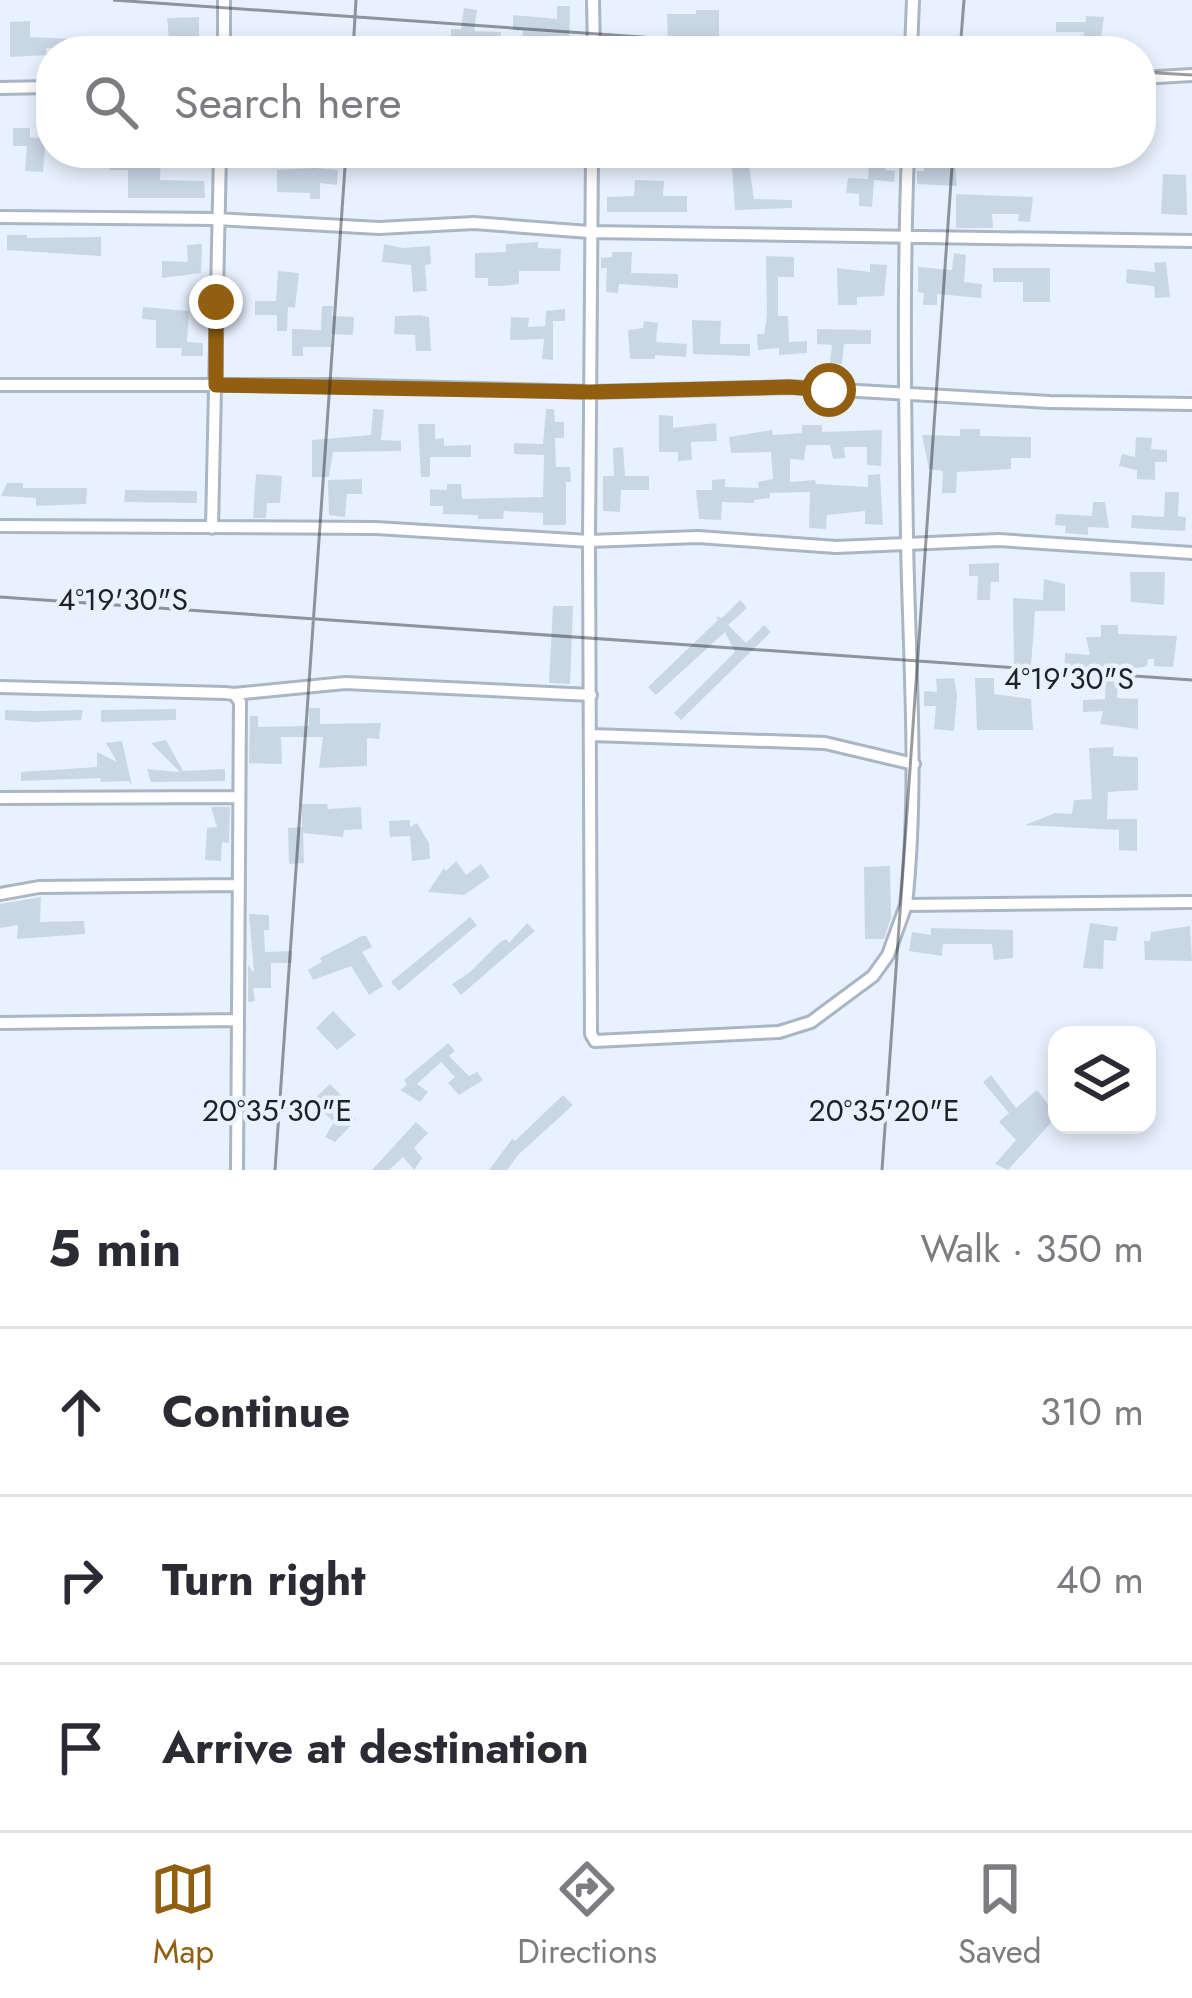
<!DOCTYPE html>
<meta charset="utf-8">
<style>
:root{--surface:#fff;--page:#f7f7f7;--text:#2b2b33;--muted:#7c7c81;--line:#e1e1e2;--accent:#915f0f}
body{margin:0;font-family:Jost,sans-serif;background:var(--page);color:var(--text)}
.controls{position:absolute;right:36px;bottom:36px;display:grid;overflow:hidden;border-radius:24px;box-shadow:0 6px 18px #0003}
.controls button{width:108px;height:108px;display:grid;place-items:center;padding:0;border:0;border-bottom:3px solid var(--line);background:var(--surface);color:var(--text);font:60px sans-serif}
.stop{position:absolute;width:36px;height:36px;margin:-27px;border:9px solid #915f0f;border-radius:50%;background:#fff}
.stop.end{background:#915f0f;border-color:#fff;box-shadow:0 3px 12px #0008}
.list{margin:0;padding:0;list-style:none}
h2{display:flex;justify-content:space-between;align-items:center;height:156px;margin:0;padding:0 48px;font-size:51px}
h2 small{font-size:39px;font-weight:400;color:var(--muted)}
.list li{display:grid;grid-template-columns:78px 1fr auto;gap:36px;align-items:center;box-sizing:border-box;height:168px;padding:0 48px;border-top:3px solid var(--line)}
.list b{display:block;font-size:45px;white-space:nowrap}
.list em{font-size:39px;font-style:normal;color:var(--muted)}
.icon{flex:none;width:66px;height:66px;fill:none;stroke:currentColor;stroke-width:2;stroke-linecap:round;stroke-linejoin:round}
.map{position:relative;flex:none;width:1192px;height:1170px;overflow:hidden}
.search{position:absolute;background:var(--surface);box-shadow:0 6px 18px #0003;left:36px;right:36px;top:36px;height:132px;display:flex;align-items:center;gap:30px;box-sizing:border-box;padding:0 42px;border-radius:48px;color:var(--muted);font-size:45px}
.sheet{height:660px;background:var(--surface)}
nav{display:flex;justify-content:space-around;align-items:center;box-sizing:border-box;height:168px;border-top:3px solid var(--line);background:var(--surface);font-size:33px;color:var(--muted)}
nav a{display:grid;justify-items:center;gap:6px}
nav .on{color:var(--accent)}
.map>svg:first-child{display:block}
.building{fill:#c9d6e4}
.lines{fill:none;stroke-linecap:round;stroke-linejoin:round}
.minor-casing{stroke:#aab6c3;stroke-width:16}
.minor{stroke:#fff;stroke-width:10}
.route{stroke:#915f0f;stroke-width:15}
.ticks{fill:none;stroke:#1d2227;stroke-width:3;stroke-opacity:0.45}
.ticks-label{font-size:30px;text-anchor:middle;fill:#1d2227;stroke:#e8f2fe;stroke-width:9;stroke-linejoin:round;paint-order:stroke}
</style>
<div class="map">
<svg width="1192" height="1170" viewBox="0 0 1192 1170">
<rect width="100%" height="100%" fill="#e8f2fe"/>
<path class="building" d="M557,6H570L569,46L522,47L523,31L513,30V15L557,19Z
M464,8L477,10L474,31L501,32L500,47L451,49V29H461Z
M696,10H719V50H696V44H668L667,14H696Z
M1086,16L1104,17L1100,45L1083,44L1084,32H1056V22H1086Z
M199,17V39L205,38L206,51H150V38H169L167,18Z
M30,21V37L70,39V49L46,48L47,55L10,57V22Z
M13,128H30V137L51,140V147H45L43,172L25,171L27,146H13Z
M731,153H747L754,199L792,200V208L735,210Z
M870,153H885V170L895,171L894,182L874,180L872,207L859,206V194L846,193L848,178L868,179Z
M925,153H954L957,186L917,184V171H924Z
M161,156L160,180L204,181L205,198H128V170H110V157Z
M314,168L338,170L337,185L320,183V199H310V193L277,192V170Z
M1163,174L1186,175L1187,215L1161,214Z
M635,180L664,181L663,196H687V212H607V197L634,196Z
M956,194L1033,197L1030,222L1018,221L1019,214H992L993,228H956Z
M7,235H27V238L101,237V256L7,250Z
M538,242V248L561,249L560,271H519V284L500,286H488V278H475V253L506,252V244Z
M202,244L201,273L162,278V261L188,262L187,245Z
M384,244L403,248L430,246L431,264L425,265L427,291L413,292L411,265L382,262Z
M612,252H632L631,273L678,274V288L619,284L618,293L606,292L607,268H601V258L612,257Z
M954,253L966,255L964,282L982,284L981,298L937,294V305H923L924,293L918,292V267L952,270Z
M766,256L794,257V277H778V316H788L789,342L807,341V353L779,355V348L758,350L757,334H764L767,316Z
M1166,262L1170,297L1155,298L1154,286L1126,283L1127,269L1155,272L1154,263Z
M870,264L887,265L884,296L857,297V305H838L837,268L870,272Z
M993,268H1050V302H1023V282H993Z
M278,271L299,273L295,308L288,307L287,331H277V315H255V301H276Z
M322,306H333L332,316L354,317L353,335L331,334V347H303V356H292V329L321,330Z
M143,307L189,311L187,342L203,343V356H181L182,348H156V320L142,319Z
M565,309V321H553V360L542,359L544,339L510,340L511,317L529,318L528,327L545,326L546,311Z
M420,315L429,317L431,351H416L415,335L394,334L395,316Z
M692,320L721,321L720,344H750V356L693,354Z
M644,321L658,323L656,342L687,344L686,357L655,355V359H630L628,330L643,328Z
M817,329L871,330V344H844L842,364L830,363L832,345L817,344Z
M373,409L384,410L381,440L401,441V451L333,452L329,477H312V440L371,435Z
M546,409H554L555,422H564V438H555L556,467H570L571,482H566V525H543V513L504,511L503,519H478V515L443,514V506H430V489L447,490V484H461L462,499L543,497L544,455L514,454V443L543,444Z
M659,415L673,416V428L716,423L717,441L691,442L692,460L678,461V452H659Z
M418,424H435V439L444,438V446L471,445V457H430V477H421Z
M802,425H822V432L882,430L881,466L867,465V447H844L845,458L833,459L830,445H806L804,460L790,459V482L815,480L816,484L868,487V475L880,474L883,525L865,524V511L827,515L826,529L809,528L810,492L770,493V498L754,500V503L722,502L721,520L699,519L696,490H712V480L725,479V487L759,488L758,482L773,479L771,452L731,453L729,437L772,430L773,435L802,433Z
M960,429H980V436L1031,437V458H1011V469L957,472L956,493H942L943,471L929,469L922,435L960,436Z
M1136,437L1152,438L1151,449L1167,450V462H1155V480L1137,479V470L1119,466L1122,454L1135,457Z
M623,447L625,476H649V490H621L620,512L603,511V476H614L613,448Z
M256,474L282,476L280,503H267L266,518H253Z
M362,479V494H347L345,517L329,515L328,480Z
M7,483H23V488H87L86,504L36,506V498L1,496Z
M125,490L197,491V503L124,502Z
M1165,492H1179L1178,516L1186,517L1185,531L1131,528L1132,515L1164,517Z
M1093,502H1105L1109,528L1088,527V535L1065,533L1066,526L1055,525L1056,514L1092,516Z
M999,563V582H991L990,600H977L978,576H969V564Z
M1130,572H1165L1164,605L1131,602Z
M1044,579L1065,584V611H1035L1031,666L1014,664L1013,598L1043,600Z
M740,600L747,608L728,625L746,643L764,625L771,632L681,720L674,713L735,652L725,632L656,695L648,687L718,620L716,616L722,618Z
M553,606H573L570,684L549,683Z
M1101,625H1118V634L1177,636L1173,667L1154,666V659H1148L1147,666L1138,668L1119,667L1117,698L1138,699V729L1100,724L1103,711L1083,712V700L1105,699L1106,677L1064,675L1065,653L1090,655L1086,637H1101Z
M954,678L957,695L954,731L934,729L936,706H924V691L937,692L936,679Z
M975,678H994V694L1031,699L1033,730H977Z
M309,708H320V724L381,723L379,739L367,738V766L319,768L323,737H281L282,764L249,763L250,716H258V727L309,726Z
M176,709V720L101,722V710Z
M5,710L36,711L83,710L81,720L34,722L5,720Z
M166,740L183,771L225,769V781L151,782L147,769L180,772L151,743Z
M122,741L132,786L129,781L101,782L100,778L21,781V772L97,767V752L117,762L106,743Z
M1114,747L1113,756L1138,757V790L1108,792L1107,819H1137V851L1119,850V830L1025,825L1055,813L1072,814L1074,800L1092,799L1089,748Z
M302,804H327L328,809L361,807L362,829L344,830L343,837L303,833L304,863L289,864L288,828L302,827Z
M211,807H230L229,843L222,842L221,861L205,860L207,828L217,827Z
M410,820V827L417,823L429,843L430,859L412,861L410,836L390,837L389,821Z
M456,861L466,875L481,864L490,877L464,895L428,892L444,868L446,871Z
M890,866L891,918L884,939H865L864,867Z
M41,897L40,922L84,921L85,934L17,939L18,925L0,928V904Z
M249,914L269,915V930H264L265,952L292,951V963H271V988H253L255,1001L248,1002V965L254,973Z
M470,917L477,925L399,991L391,982Z
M527,923L535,931L461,995L452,984L469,973L499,943L506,939L509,943Z
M1090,923L1118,927L1116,941L1104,940L1103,969L1083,968Z
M1190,926L1192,961L1145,960L1144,941H1150L1151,932Z
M931,928L1013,930V958L994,960L992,944H943L942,956L909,951L912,932L931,935Z
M362,936H366L372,947L362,952L383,986L369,995L351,966L313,980L308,970L322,962L320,958Z
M333,1011L356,1035L337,1050L316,1028Z
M448,1043L455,1051L449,1056L469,1076L477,1072L483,1080L459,1095L448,1083L455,1077L441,1062L417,1084L428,1092L420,1102L400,1090L407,1085L404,1080Z
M991,1075L1016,1108L1037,1090L1057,1116L1008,1170L995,1164L1016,1140L999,1122L1009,1113L983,1082Z
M330,1084L343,1097L339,1100L356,1120L335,1142L325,1137L334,1122L312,1101Z
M563,1095L573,1105L518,1155L507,1170H489L512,1139L515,1141Z
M416,1122L428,1133L414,1148L422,1158L414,1170L403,1157L389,1170H372Z"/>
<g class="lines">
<g class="minor-casing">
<path id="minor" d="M593,0L594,51
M224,51V0
M911,51L913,0
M1141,78L1192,75
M0,88L51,87
M592,153L589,541L698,537L836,547L999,540L1192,553
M0,217L217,219L379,228L474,223L589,232L1192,241
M0,385H331L590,392L789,387L1049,402L1192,404
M0,526L376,528L589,541L591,1034L595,1041L779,1032L811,1022L873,976L888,955L906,905L1192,902
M212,528L220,153
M0,687L225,693L234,694L240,702L237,1170
M234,694L345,683L591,695
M592,735L825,743L914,764
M0,798L238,797
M0,894L39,887L238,885
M906,905C919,782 909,661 907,538C905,410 903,281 908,153
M0,1023L237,1020"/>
</g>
<use href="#minor" class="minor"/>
</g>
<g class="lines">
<path class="route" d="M216,302V385L590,392L789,387L829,390"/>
</g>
<path class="ticks" d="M113,0L842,51M353,51L356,0M960,51L964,0M1141,72L1192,75M0,597L1192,680M275,1170L346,153M882,1170L953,153"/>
<g class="ticks-label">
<text x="123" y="610">4°19'30"S</text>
<text x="1069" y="689">4°19'30"S</text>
<text x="277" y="1121">20°35'30"E</text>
<text x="884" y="1121">20°35'20"E</text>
</g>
</svg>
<div class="controls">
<button><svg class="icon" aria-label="layers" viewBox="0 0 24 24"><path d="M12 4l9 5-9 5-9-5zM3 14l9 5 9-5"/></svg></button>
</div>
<div class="stop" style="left:829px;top:390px"></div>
<div class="stop end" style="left:216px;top:302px"></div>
<div class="search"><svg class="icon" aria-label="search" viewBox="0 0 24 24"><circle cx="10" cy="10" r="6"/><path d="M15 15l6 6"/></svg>Search here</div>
</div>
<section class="sheet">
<h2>5 min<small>Walk · 350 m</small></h2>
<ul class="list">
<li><svg class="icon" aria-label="ahead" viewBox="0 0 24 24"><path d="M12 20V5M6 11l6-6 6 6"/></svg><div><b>Continue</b></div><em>310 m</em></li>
<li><svg class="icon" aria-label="right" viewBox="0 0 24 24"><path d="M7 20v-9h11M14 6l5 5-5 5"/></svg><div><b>Turn right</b></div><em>40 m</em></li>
<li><svg class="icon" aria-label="arrive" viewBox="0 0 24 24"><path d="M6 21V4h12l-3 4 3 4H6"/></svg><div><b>Arrive at destination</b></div></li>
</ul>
</section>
<nav>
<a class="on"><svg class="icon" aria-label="map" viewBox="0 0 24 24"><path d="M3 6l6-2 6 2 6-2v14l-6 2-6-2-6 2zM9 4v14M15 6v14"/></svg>Map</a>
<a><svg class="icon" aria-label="directions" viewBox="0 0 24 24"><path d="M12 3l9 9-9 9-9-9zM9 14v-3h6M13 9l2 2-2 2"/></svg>Directions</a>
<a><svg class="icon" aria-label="saved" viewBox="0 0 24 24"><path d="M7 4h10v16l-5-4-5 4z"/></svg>Saved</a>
</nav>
